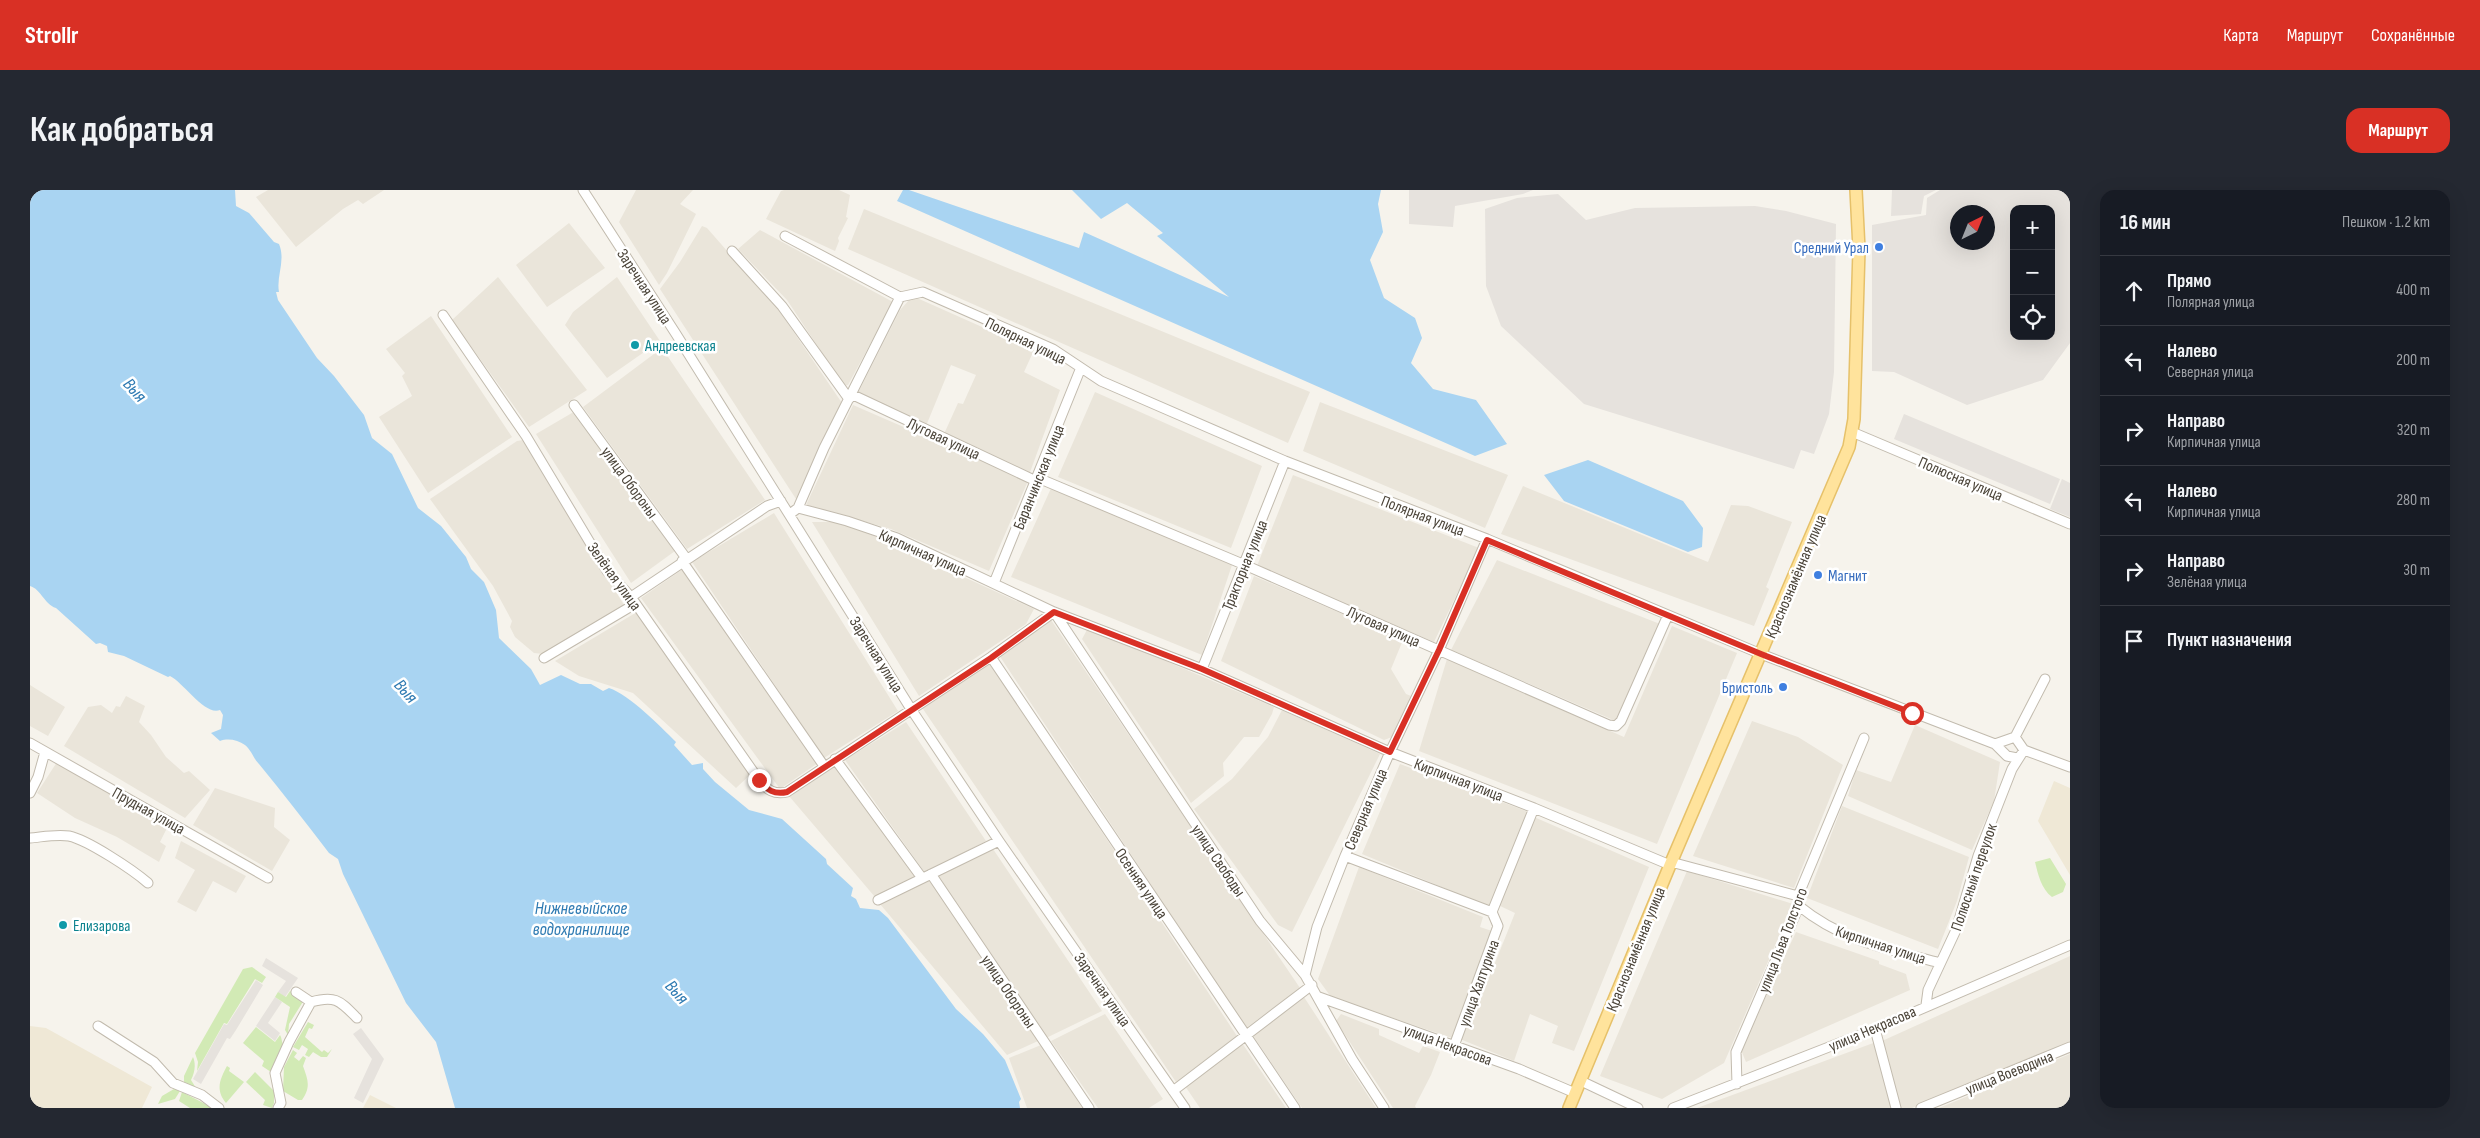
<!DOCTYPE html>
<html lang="ru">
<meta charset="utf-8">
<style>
:root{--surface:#171b24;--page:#242831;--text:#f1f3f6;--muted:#9ea1a6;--line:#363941;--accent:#d93025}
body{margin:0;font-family:"Sofia Sans Condensed",sans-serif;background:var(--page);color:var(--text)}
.controls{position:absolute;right:15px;top:15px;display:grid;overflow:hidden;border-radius:10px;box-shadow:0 5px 20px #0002}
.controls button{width:45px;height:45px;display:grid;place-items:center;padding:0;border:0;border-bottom:1px solid var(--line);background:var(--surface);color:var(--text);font:25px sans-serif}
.compass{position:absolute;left:1920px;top:15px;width:45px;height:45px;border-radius:50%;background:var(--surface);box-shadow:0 5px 20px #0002;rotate:43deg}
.stop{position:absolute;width:15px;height:15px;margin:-11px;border:4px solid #d93025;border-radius:50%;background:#fff}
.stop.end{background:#d93025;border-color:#fff;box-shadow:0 1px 5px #0008}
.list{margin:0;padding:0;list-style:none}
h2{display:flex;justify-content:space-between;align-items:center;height:65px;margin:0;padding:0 20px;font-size:21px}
h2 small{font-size:16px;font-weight:400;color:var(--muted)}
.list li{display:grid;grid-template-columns:32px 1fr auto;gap:15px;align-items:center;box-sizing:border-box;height:70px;padding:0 20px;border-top:1px solid var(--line)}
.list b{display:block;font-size:19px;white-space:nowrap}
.list p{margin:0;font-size:16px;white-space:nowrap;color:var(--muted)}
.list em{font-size:16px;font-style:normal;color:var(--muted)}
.icon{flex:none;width:28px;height:28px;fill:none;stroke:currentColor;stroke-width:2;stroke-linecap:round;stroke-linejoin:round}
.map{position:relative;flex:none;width:2040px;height:918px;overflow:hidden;border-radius:15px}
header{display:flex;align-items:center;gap:30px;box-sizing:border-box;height:70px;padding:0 25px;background:var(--accent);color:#fff}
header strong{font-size:24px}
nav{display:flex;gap:28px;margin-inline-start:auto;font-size:18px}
.intro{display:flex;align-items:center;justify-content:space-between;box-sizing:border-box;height:120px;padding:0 30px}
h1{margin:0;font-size:35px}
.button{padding:12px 22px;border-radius:15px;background:var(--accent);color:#fff;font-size:18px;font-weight:700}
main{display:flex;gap:30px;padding:0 30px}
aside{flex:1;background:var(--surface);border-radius:15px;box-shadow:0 5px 20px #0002}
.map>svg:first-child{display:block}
.residential{fill:#eae5da}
.industrial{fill:#e6e2dd;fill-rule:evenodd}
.education{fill:#efe8d6}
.green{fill:#d2eab5}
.water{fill:#a9d4f2}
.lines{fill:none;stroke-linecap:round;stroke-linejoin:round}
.minor-casing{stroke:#c2bbae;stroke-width:11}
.major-casing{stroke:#e6c16a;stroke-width:14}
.minor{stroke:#fff;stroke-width:9}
.major{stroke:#ffe39c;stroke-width:11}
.route{stroke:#d93025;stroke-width:6}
.shop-dot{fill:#3f7fe0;stroke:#fff;stroke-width:2}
.culture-dot{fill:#0f9aa8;stroke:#fff;stroke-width:2}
.labels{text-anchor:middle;stroke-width:5;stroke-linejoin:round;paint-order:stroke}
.shop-label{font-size:16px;fill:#366cbe;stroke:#fff;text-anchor:end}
.street-label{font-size:16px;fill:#4b4439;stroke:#fff}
.culture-label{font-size:16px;fill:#0d838f;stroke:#fff;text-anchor:start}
.water-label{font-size:18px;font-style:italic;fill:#2e7ab2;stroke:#fff}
</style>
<header>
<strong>Strollr</strong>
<nav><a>Карта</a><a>Маршрут</a><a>Сохранённые</a></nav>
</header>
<div class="intro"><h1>Как добраться</h1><a class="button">Маршрут</a></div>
<main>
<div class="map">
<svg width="2040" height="918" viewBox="0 0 2040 918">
<rect width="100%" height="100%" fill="#f6f3ec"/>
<path class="residential" d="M238,0H354L333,14L328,10L313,19L266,57L226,7Z
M606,0H663L650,14L666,24L637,83L629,95L589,32Z
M754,0H809L820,5L816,27L818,28L808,48L809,51L805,61L736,29L751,1Z
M834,19L1280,202L1258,253L818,59Z
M539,33L575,78L517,117L486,75Z
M672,36L677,38L748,119L812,213L777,296L766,309L630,99L650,72Z
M730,40L863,112L818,195L814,196L757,110L708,59Z
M468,87L557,200L499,237L422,130Z
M587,87L630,151L577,188L535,135L543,122Z
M887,108L1004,160L994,182L1030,200L999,285L914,244L928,213L933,214L946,185L921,175L896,236L828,203L870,120L880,109Z
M401,126L482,247L398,303L349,227L382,206L372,186L375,183L356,159Z
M632,158L735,310L657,359L553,217Z
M1065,202L1232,276L1201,358L1028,287Z
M1290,212L1478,285L1455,338L1273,261Z
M823,215L998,291L959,381L861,339L776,315Z
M547,220L645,361L601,393L506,244Z
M493,250L594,415L513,464L504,463L485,447L480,437L482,431L463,396L400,309L487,251Z
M1263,285L1449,358L1404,452L1227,376Z
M1022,296L1203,372L1172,465L981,387Z
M1493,296L1678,372L1701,315L1718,316L1762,332L1736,397L1739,399L1724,436L1471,344Z
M744,323L868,521L794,568L662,372Z
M782,332H807L829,339L1004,419L996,434L889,506Z
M1467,370L1630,434L1588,532L1421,460Z
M653,379L788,573L750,599L611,408Z
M1224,386L1373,450L1361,479L1376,504L1381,506L1362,547L1354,550L1191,471Z
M607,422L722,583L706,598L603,503L549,486L525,471Z
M1021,430L1270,798L1216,838L969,465Z
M1642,436L1707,463L1627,654L1389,561L1417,469L1594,547Z
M1058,438L1244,517L1242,524L1229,547H1214L1193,573L1194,586L1161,613L1052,449Z
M960,473L1207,846L1146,892L891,516Z
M0,495L35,517L18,546L0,536Z
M96,506L115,516L109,532L121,545L136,567L154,583L159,581L180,600L155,628L34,556L58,517L71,515L82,523L86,516L90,517Z
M1252,520L1350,564L1262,742L1248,735L1164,619L1202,589L1238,547Z
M1722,531L1768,547L1813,575L1764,698L1663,666Z
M876,532L956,651L895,683L815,570Z
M1885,535L1970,572L1964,611L1942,660L1818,606L1826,580L1861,592Z
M27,572L137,638L130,652L136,656L129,672L87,647L45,628L7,603Z
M804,574L887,687L845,707L759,606Z
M1370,574L1499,622L1460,717L1332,664Z
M185,598L245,618L244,637L260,650L242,681L163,635Z
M1812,616L1939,667L1927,711L1908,759L1777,708Z
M1504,627L1619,677L1544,861L1522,853L1528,836L1500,824L1484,871L1430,849L1456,782L1461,783L1485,723L1468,715Z
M151,651L216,686L206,703L183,691L166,722L147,712L165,680L145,668Z
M961,656L1072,821L1016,848L907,685Z
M1329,677L1453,727L1450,737L1462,741L1422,848L1301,807L1288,789Z
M1657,681L1763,714L1694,873L1632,909L1570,886Z
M899,689L1008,851L977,865L850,714Z
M1766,742L1849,771V774L1876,784L1880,800L1716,872L1711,860Z
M2040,766V853L1882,918H1870L1852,851Z
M1274,807L1346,918H1272L1222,844Z
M1075,824L1133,909L1119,918H1068L1021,851Z
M1311,824L1349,839V845L1389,863L1393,856L1410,862L1401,885L1385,916L1386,918H1363L1306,831Z
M1846,852L1861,918H1667Z
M1212,853L1256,918H1170L1155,896Z
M1011,855L1052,918H997L979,868Z
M2040,864V918H1909Z"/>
<path class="industrial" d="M1379,0H1503L1493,4L1425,16L1423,37L1379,34Z
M1862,0H1906L1894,6L1891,24L1861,26Z
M1910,0H2040V153L2013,190L1937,215L1864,182L1842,181V35L1896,25L1897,8ZM1984,19H2021V146H1984ZM1928,22H1958V52H1928Z
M1528,4L1556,30L1605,18L1725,16L1756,21L1806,34L1804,182L1799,224L1784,264L1771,260L1764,279L1554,214L1471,136L1456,96L1455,19L1487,8Z
M1874,224L2030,289L2020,314L1864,249Z
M2032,289L2040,293V327L2020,319Z
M236,768L268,788L255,807L248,802L256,791L232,776Z
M226,790L233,795L206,840L200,849L197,848L171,894L163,889L194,834L197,835Z
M245,807L252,812L238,833L250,843L245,851L226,836Z
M331,838L354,869L333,913L324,908L342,869L323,844Z"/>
<path class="education" d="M2024,591L2040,598V685L2008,631Z
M0,836L16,838L122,897L112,918H0Z
M340,905L366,918H333Z"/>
<path class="green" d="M2020,668L2036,694L2033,702L2022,707C2011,699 2008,684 2005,672Z
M222,777L236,787L232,793L225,789L197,834L194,833L167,881L168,872L165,863L213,779Z
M260,801L274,810L259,834L258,845L255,840L260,817L245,807L248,802L256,807Z
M278,832L284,835L282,839L279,838L275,847L292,862L294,860L298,863L302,859L297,867H291L283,862L279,867L275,865L278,859L272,855L269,860L263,857Z
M226,837L245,852L250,845L251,847L254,860L241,882L232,876L234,871L213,853Z
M263,860L267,863L264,867L269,871L273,866L276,868L273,876C278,890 281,897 272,910H268L253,901L254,877Z
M163,867C166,874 165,882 161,890L166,898L154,893V886Z
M197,876L200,878L199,881L214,892L196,913C185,900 190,889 197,876Z
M225,882L244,901V913L242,918L233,915L235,910L216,892Z
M144,899L150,901L145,909L128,914L132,906Z
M152,902L183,918H160L149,911Z"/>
<path class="water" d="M0,0H205L206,16L219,23L244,52L249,54C256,71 246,86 249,102H246L248,110L287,168L304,186L334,225L342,248L362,264L388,318L411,336L436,367L441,379L454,392L466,420L469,448L501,479L510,495L531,485L550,494H561L573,501L579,498C600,505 630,536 646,552L644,555L662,575L673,573V579L685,592L719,620L752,629L796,669L797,674L823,698L821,706L826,709L830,718L849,720L858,728L926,819L953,844L975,870L991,909L989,912L990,918H425L406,852L376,813L313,684L308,669L299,663C276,633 253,603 229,574C223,568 222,561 215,555C208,550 198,548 190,551L181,543L191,539L193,525L190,520C175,526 154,493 140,486L138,487L94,466L78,462L77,456L70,453L66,454L26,418C14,414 11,399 0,396Z
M873,0H879L1049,58L1054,42L1199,107L1127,46L1133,43L1097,13L1071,29L1042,0H1351L1348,14L1353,42L1340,70L1354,108L1385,128L1392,148L1381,173L1403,199L1446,210L1477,254L1445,266L867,11Z
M1558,270L1653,311L1673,338L1672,357L1658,362L1534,311L1514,285Z"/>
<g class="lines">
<g class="minor-casing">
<path id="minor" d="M553,0L646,144L881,519L969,651L1155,918
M755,46L870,107L893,102L1023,159L1071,191L1255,271L1457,349L1731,464L1965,554L1985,547L1994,560L2040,577
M702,61L752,116L819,209
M413,125L496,246L577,381L601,407L729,590C737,600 744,605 757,602L961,467L1024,422L1230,731L1275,785L1322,869L1354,918
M821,204L1006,291
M544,215L656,368
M1822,242L2040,334
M1008,288L1215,375L1579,535L1586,536L1591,531L1638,425
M768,318L794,258L870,107
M760,324L768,318L817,331L867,348L1024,422L1172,479L1360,562L1504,618L1640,675
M652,371L794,576
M964,393L1050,180
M601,407L737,316L751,311
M961,467L1265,918
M514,468L605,414
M1172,479L1255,271
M1985,547L2015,489
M0,553L238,688
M1965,554L1977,566L1987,568
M805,569L892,688
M0,603L8,587L15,562
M0,648C12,647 26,644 39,646C58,650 103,680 118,693
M1315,666L1462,722
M1641,672L1768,706
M901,684L1059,918
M848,710L969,651
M1769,716C1812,751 1857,759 1910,773
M1275,785L1287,737L1315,666L1360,562L1409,460L1457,349
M266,802L281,812C306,805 310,811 327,828
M1289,807L1489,879L1545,903
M1896,815L1898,800L1926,740L1948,666L1982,579L1994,560
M68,836L124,872L143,893L172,905L189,918
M1845,839L1866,918
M1424,856L1468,736L1462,722L1504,618
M1551,891L1608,918
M1707,894L1706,862L1769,716L1768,706L1834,548
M1143,901L1282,795
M248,918L251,913L245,883L259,852L281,812
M1643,918L1845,839L2040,755
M1891,918L2040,857"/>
</g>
<g class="major-casing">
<path id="major" d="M1539,918L1640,675L1819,257L1824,229L1829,59L1826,0"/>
</g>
<use href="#minor" class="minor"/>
<use href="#major" class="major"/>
</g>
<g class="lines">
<path class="route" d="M729,590C737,600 744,605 757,602L961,468L1024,422L1172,479L1360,562L1409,460L1457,350L1731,464L1882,523"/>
</g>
<g class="shop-dot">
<circle cx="1849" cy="57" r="5"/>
<circle cx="1788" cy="385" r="5"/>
<circle cx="1753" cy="497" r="5"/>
</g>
<g class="culture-dot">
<circle cx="605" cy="155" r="5"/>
<circle cx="33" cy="735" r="5"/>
</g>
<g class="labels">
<g class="shop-label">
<text x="1839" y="63">Средний Урал</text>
<text x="1798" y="391" text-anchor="start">Магнит</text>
<text x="1743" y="503">Бристоль</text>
</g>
<g class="street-label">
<text transform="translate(615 96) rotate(57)" y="6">Заречная улица</text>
<text transform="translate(996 150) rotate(26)" y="6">Полярная улица</text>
<text transform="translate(914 248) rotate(25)" y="6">Луговая улица</text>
<text transform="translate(1008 287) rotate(-68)" y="6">Баранчинская улица</text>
<text transform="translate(1931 288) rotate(23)" y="6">Полюсная улица</text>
<text transform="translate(600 292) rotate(54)" y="6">улица Обороны</text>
<text transform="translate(1393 325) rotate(21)" y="6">Полярная улица</text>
<text transform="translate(893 362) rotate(24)" y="6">Кирпичная улица</text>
<text transform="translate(1214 375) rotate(-68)" y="6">Тракторная улица</text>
<text transform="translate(585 386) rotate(54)" y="6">Зелёная улица</text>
<text transform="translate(1765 386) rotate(-67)" y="6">Краснознамённая улица</text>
<text transform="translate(1354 436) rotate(24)" y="6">Луговая улица</text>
<text transform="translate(847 464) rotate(58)" y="6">Заречная улица</text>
<text transform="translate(1429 589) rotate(21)" y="6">Кирпичная улица</text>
<text transform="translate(1335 619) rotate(-67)" y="6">Северная улица</text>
<text transform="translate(119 620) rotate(29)" y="6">Прудная улица</text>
<text transform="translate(1189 670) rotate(56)" y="6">улица Свободы</text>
<text transform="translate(1943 687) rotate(-71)" y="6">Полюсный переулок</text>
<text transform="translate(1112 693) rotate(56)" y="6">Осенняя улица</text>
<text transform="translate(1752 750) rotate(-69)" y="6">улица Льва Толстого</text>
<text transform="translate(1851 754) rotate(18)" y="6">Кирпичная улица</text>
<text transform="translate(1605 759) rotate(-68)" y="6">Краснознамённая улица</text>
<text transform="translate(1448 793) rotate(-70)" y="6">улица Халтурина</text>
<text transform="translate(1073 799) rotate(55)" y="6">Заречная улица</text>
<text transform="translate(979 801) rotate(56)" y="6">улица Обороны</text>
<text transform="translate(1842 838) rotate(-23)" y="6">улица Некрасова</text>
<text transform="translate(1418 854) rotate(20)" y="6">улица Некрасова</text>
<text transform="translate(1979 882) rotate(-22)" y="6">улица Воеводина</text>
</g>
<g class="culture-label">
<text x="615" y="161">Андреевская</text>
<text x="43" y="741">Елизарова</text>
</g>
<g class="water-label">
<text transform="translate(105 200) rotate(48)" y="6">Выя</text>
<text transform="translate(376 501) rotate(48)" y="6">Выя</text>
<text x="551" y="724">Нижневыйское<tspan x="551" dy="21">водохранилище</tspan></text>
<text transform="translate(647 802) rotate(48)" y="6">Выя</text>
</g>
</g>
</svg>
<div class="controls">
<button>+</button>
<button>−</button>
<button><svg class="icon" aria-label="locate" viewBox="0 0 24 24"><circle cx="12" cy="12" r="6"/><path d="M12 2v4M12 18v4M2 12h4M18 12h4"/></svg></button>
</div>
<svg class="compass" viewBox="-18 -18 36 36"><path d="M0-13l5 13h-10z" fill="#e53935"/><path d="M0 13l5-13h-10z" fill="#9ea1a6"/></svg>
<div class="stop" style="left:1882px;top:523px"></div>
<div class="stop end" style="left:729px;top:590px"></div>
</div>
<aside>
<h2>16 мин<small>Пешком · 1.2 km</small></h2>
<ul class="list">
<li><svg class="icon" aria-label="ahead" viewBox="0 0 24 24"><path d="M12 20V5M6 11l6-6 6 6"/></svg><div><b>Прямо</b><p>Полярная улица</p></div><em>400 m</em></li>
<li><svg class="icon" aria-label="left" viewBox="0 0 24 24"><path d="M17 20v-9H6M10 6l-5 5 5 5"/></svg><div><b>Налево</b><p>Северная улица</p></div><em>200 m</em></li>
<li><svg class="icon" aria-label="right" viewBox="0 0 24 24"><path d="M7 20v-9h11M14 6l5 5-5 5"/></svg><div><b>Направо</b><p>Кирпичная улица</p></div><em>320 m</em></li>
<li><svg class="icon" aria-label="left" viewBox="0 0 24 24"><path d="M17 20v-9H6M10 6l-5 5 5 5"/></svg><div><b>Налево</b><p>Кирпичная улица</p></div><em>280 m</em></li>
<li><svg class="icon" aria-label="right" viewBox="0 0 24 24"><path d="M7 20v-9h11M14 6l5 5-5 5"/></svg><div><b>Направо</b><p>Зелёная улица</p></div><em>30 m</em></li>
<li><svg class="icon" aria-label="arrive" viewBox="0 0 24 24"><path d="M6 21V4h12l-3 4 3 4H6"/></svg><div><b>Пункт назначения</b></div></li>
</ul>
</aside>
</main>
